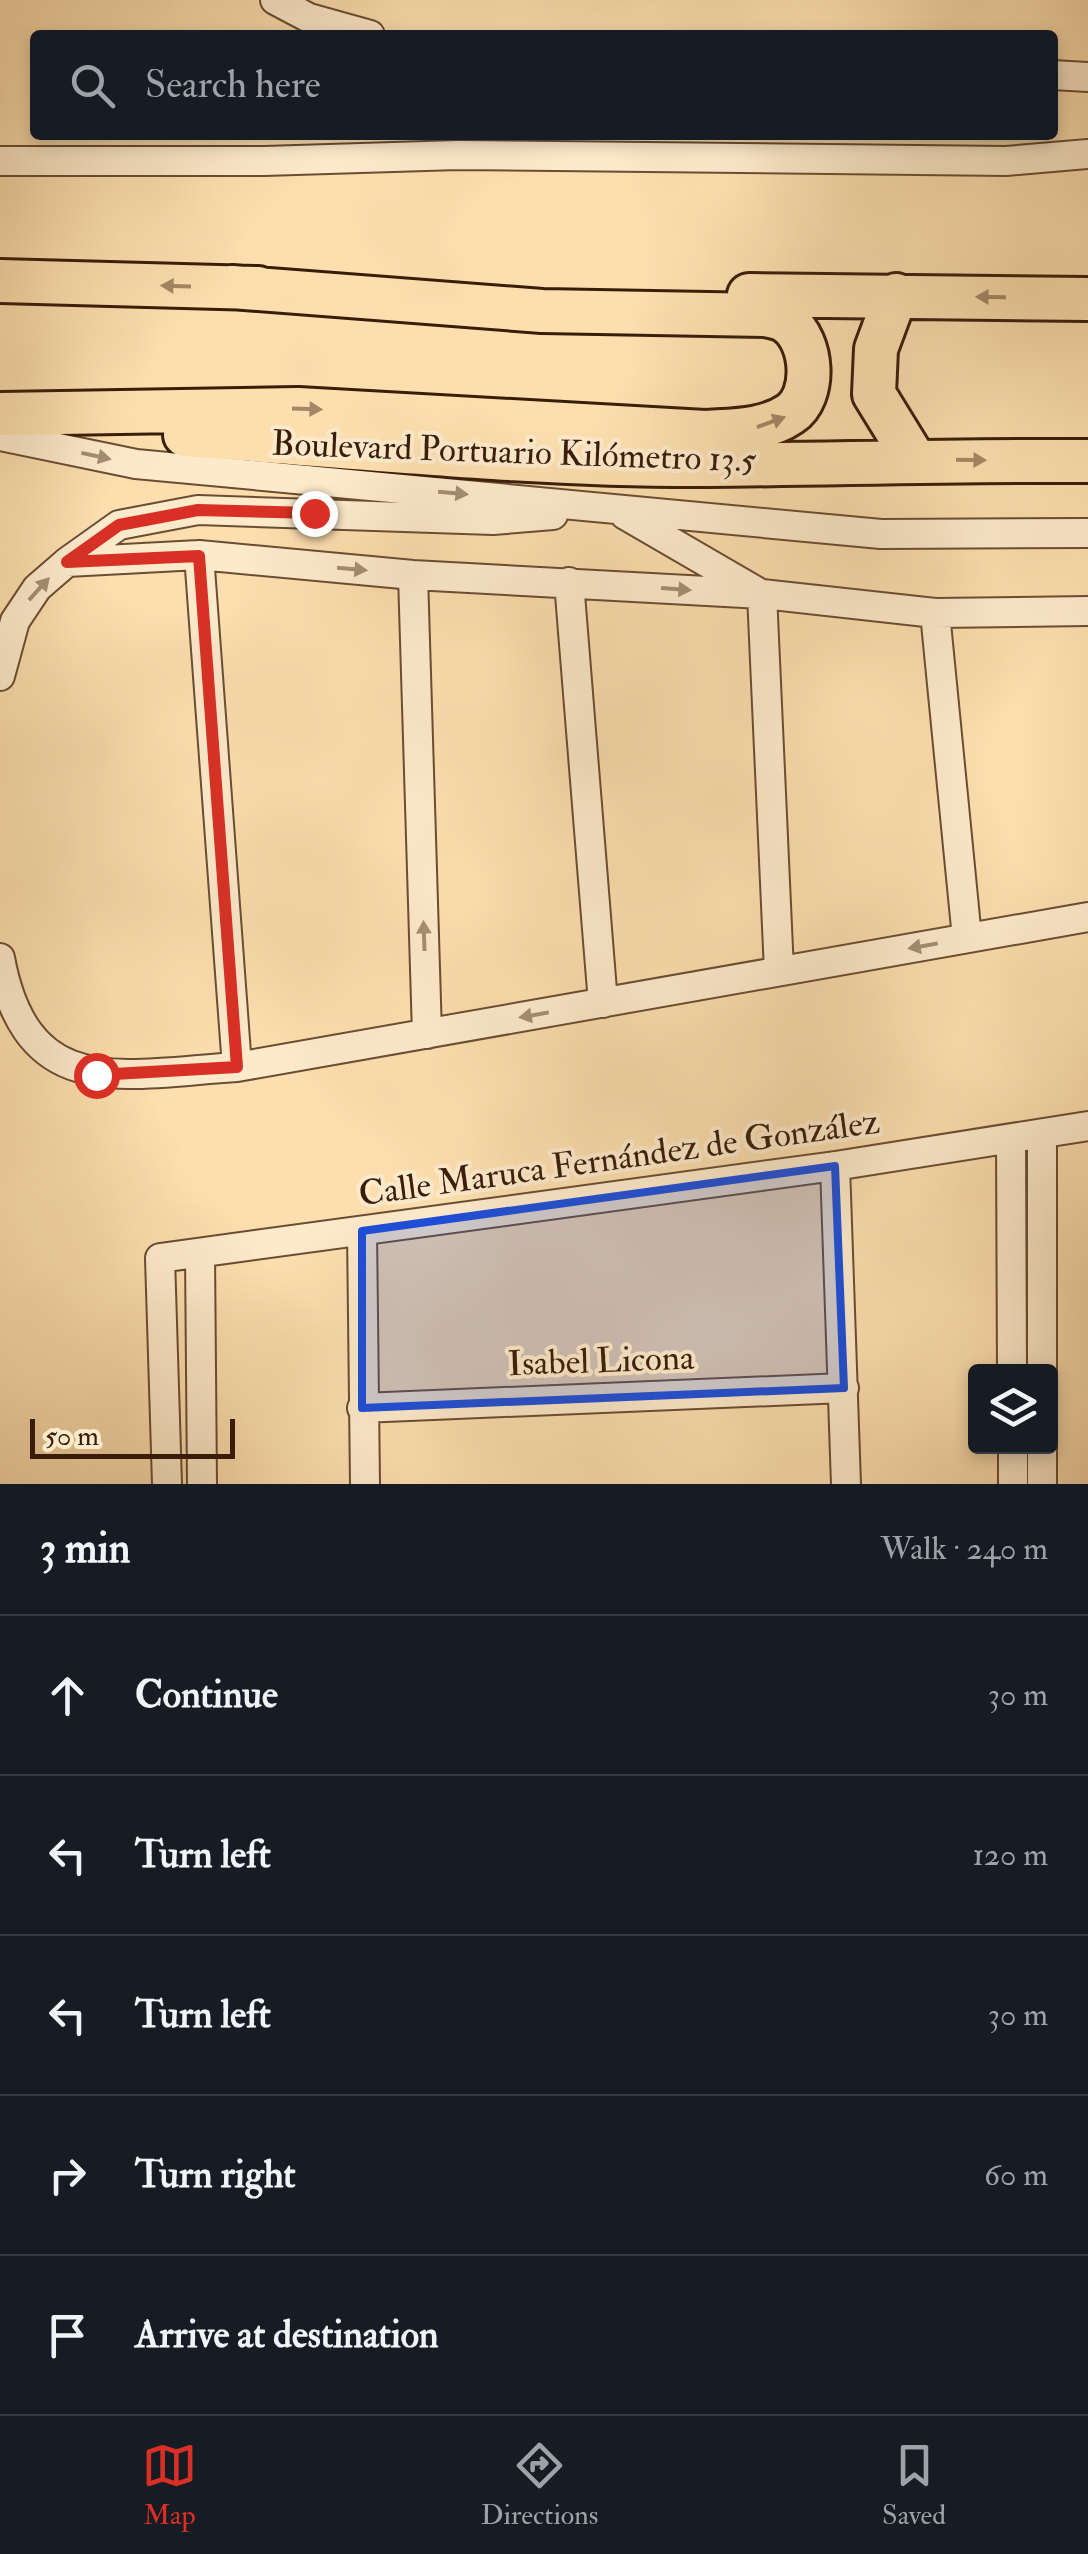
<!DOCTYPE html>
<meta charset="utf-8">
<style>
:root{--surface:#171b24;--page:#20242c;--text:#f1f3f6;--muted:#9ea1a6;--line:#363941;--accent:#d93025}
body{margin:0;font-family:"IM FELL Double Pica",serif;background:var(--page);color:var(--text)}
.controls{position:absolute;right:30px;bottom:30px;display:grid;overflow:hidden;border-radius:10px;box-shadow:0 5px 15px #0003}
.controls button{width:90px;height:90px;display:grid;place-items:center;padding:0;border:0;border-bottom:2px solid var(--line);background:var(--surface);color:var(--text);font:50px sans-serif}
.scale{position:absolute;left:30px;bottom:25px;width:205px;box-sizing:border-box;padding-left:10px;border:5px solid #391d09;border-top:0;font-size:28px;line-height:35px;white-space:nowrap;color:#391d09;-webkit-text-stroke:8px #fdeacb;paint-order:stroke}
.stop{position:absolute;width:30px;height:30px;margin:-22px;border:8px solid #d93025;border-radius:50%;background:#fff}
.stop.end{background:#d93025;border-color:#fff;box-shadow:0 2px 10px #0008}
.list{margin:0;padding:0;list-style:none}
h2{display:flex;justify-content:space-between;align-items:center;height:130px;margin:0;padding:0 40px;font-size:42px}
h2 small{font-size:32px;font-weight:400;color:var(--muted)}
.list li{display:grid;grid-template-columns:65px 1fr auto;gap:30px;align-items:center;box-sizing:border-box;height:160px;padding:0 40px;border-top:2px solid var(--line)}
.list b{display:block;font-size:38px;white-space:nowrap}
.list em{font-size:32px;font-style:normal;color:var(--muted)}
.icon{flex:none;width:55px;height:55px;fill:none;stroke:currentColor;stroke-width:2;stroke-linecap:round;stroke-linejoin:round}
.map{position:relative;flex:none;width:1088px;height:1484px;overflow:hidden}
.search{position:absolute;background:var(--surface);box-shadow:0 5px 15px #0003;left:30px;right:30px;top:30px;height:110px;display:flex;align-items:center;gap:25px;box-sizing:border-box;padding:0 35px;border-radius:10px;color:var(--muted);font-size:38px}
.sheet{height:930px;background:var(--surface)}
nav{display:flex;justify-content:space-around;align-items:center;box-sizing:border-box;height:140px;border-top:2px solid var(--line);background:var(--surface);font-size:28px;color:var(--muted)}
nav a{display:grid;justify-items:center;gap:5px}
nav .on{color:var(--accent)}
.map>svg:first-child{display:block}
.lines{fill:none;stroke-linecap:round;stroke-linejoin:round}
.minor-casing{stroke:#6a4d32;stroke-width:32}
.highway-casing{stroke:#391d09;stroke-width:48}
.minor{stroke:#fdeacb;stroke-width:28}
.highway{stroke:#fcdeaf;stroke-width:42}
.oneway{fill:#a48764}
.oneway2{fill:#a58e74}
.route{stroke:#d93025;stroke-width:12}
.marked{fill:#1d4ed8;fill-opacity:0.2;stroke:#1d4ed8;stroke-width:8;stroke-linejoin:round}
.labels{text-anchor:middle;stroke-width:8;stroke-linejoin:round;paint-order:stroke}
.street-label{font-size:35px;fill:#391d09;stroke:#fdeacb}
</style>
<div class="map">
<svg width="1088" height="1484" viewBox="0 0 1088 1484">
<rect width="100%" height="100%" fill="#fcdeaf"/>
<filter id="stains"><feTurbulence type="fractalNoise" baseFrequency=".002" numOctaves="4"/><feColorMatrix values="0 0 0 0 .2 0 0 0 0 .09 0 0 0 0 .02 0 0 0 .5 -.17"/></filter>
<radialGradient id="worn" r=".72"><stop offset=".6" stop-color="#630" stop-opacity="0"/><stop offset="1" stop-color="#630" stop-opacity=".3"/></radialGradient>
<g class="lines">
<g class="minor-casing">
<path id="minor" d="M275,0L309,18L370,35
M1053,75L1088,77
M0,161H264L458,155L1006,161L1088,154
M0,436L136,464L881,534L1088,533
M625,515L756,591
M199,555L237,1067
M67,562L119,525L198,510L493,520L553,515
M413,575L427,1034
M569,582L603,1003
M762,594L779,971
M935,613L967,938
M0,676L15,621L37,588L67,562L199,555L413,575L762,594L935,613L1088,611
M0,958C27,1103 123,1074 237,1067L1088,917
M1042,1134V1372
M1011,1139L1012,1372
M835,1166L846,1484
M362,1231L365,1484
M200,1253L202,1484
M362,1408L844,1388
M1013,1446V1484
M167,1484L160,1258L835,1166L1088,1126
M1042,1484V1446"/>
</g>
<g class="highway-casing">
<path id="highway" d="M0,281L258,288
M749,295L1088,299
M896,295L876,349L874,394L914,459
M0,414L298,409L705,432C733,430 765,431 790,414C817,396 813,341 788,323C783,318 773,317 766,315L542,311L232,287
M185,435C359,447 534,466 708,465C835,464 961,460 1088,461"/>
</g>
<use href="#minor" class="minor"/>
<use href="#highway" class="highway"/>
</g>
<defs><path id="oneway-solid" d="M-6-.8H1V-3.2L6.5 0L1 3.2V.8H-6Z" transform="scale(2.5)"/></defs>
<g class="oneway">
<use href="#oneway-solid" transform="translate(176 286) rotate(-178)"/>
<use href="#oneway-solid" transform="translate(991 297) rotate(-179)"/>
<use href="#oneway-solid" transform="translate(307 409) rotate(2)"/>
<use href="#oneway-solid" transform="translate(771 422) rotate(-20)"/>
<use href="#oneway-solid" transform="translate(971 460) rotate(1)"/>
</g>
<g class="oneway2">
<use href="#oneway-solid" transform="translate(96 456) rotate(12)"/>
<use href="#oneway-solid" transform="translate(453 493) rotate(5)"/>
<use href="#oneway-solid" transform="translate(352 569) rotate(5)"/>
<use href="#oneway-solid" transform="translate(39 589) rotate(-48)"/>
<use href="#oneway-solid" transform="translate(676 589) rotate(4)"/>
<use href="#oneway-solid" transform="translate(424 936) rotate(-92)"/>
<use href="#oneway-solid" transform="translate(923 946) rotate(170)"/>
<use href="#oneway-solid" transform="translate(534 1015) rotate(170)"/>
</g>
<g class="lines">
<path class="route" d="M96,1075L237,1067L199,556L67,562L119,525L198,510L314,513"/>
</g>
<path class="marked" d="M835,1166L844,1388L362,1408V1231Z"/>
<g class="labels">
<g class="street-label">
<text transform="translate(514 451) rotate(2)" y="12">Boulevard Portuario Kilómetro 13.5</text>
<text transform="translate(619 1157) rotate(-8)" y="12">Calle Maruca Fernández de González</text>
<text transform="translate(601 1360) rotate(-2)" y="12">Isabel Licona</text>
</g>
</g>
<rect width="100%" height="100%" filter="url(#stains)"/>
<rect width="100%" height="100%" fill="url(#worn)"/>
</svg>
<div class="controls">
<button><svg class="icon" aria-label="layers" viewBox="0 0 24 24"><path d="M12 4l9 5-9 5-9-5zM3 14l9 5 9-5"/></svg></button>
</div>
<div class="scale">50 m</div>
<div class="stop" style="left:96px;top:1075px"></div>
<div class="stop end" style="left:314px;top:513px"></div>
<div class="search"><svg class="icon" aria-label="search" viewBox="0 0 24 24"><circle cx="10" cy="10" r="6"/><path d="M15 15l6 6"/></svg>Search here</div>
</div>
<section class="sheet">
<h2>3 min<small>Walk · 240 m</small></h2>
<ul class="list">
<li><svg class="icon" aria-label="ahead" viewBox="0 0 24 24"><path d="M12 20V5M6 11l6-6 6 6"/></svg><div><b>Continue</b></div><em>30 m</em></li>
<li><svg class="icon" aria-label="left" viewBox="0 0 24 24"><path d="M17 20v-9H6M10 6l-5 5 5 5"/></svg><div><b>Turn left</b></div><em>120 m</em></li>
<li><svg class="icon" aria-label="left" viewBox="0 0 24 24"><path d="M17 20v-9H6M10 6l-5 5 5 5"/></svg><div><b>Turn left</b></div><em>30 m</em></li>
<li><svg class="icon" aria-label="right" viewBox="0 0 24 24"><path d="M7 20v-9h11M14 6l5 5-5 5"/></svg><div><b>Turn right</b></div><em>60 m</em></li>
<li><svg class="icon" aria-label="arrive" viewBox="0 0 24 24"><path d="M6 21V4h12l-3 4 3 4H6"/></svg><div><b>Arrive at destination</b></div></li>
</ul>
</section>
<nav>
<a class="on"><svg class="icon" aria-label="map" viewBox="0 0 24 24"><path d="M3 6l6-2 6 2 6-2v14l-6 2-6-2-6 2zM9 4v14M15 6v14"/></svg>Map</a>
<a><svg class="icon" aria-label="directions" viewBox="0 0 24 24"><path d="M12 3l9 9-9 9-9-9zM9 14v-3h6M13 9l2 2-2 2"/></svg>Directions</a>
<a><svg class="icon" aria-label="saved" viewBox="0 0 24 24"><path d="M7 4h10v16l-5-4-5 4z"/></svg>Saved</a>
</nav>
